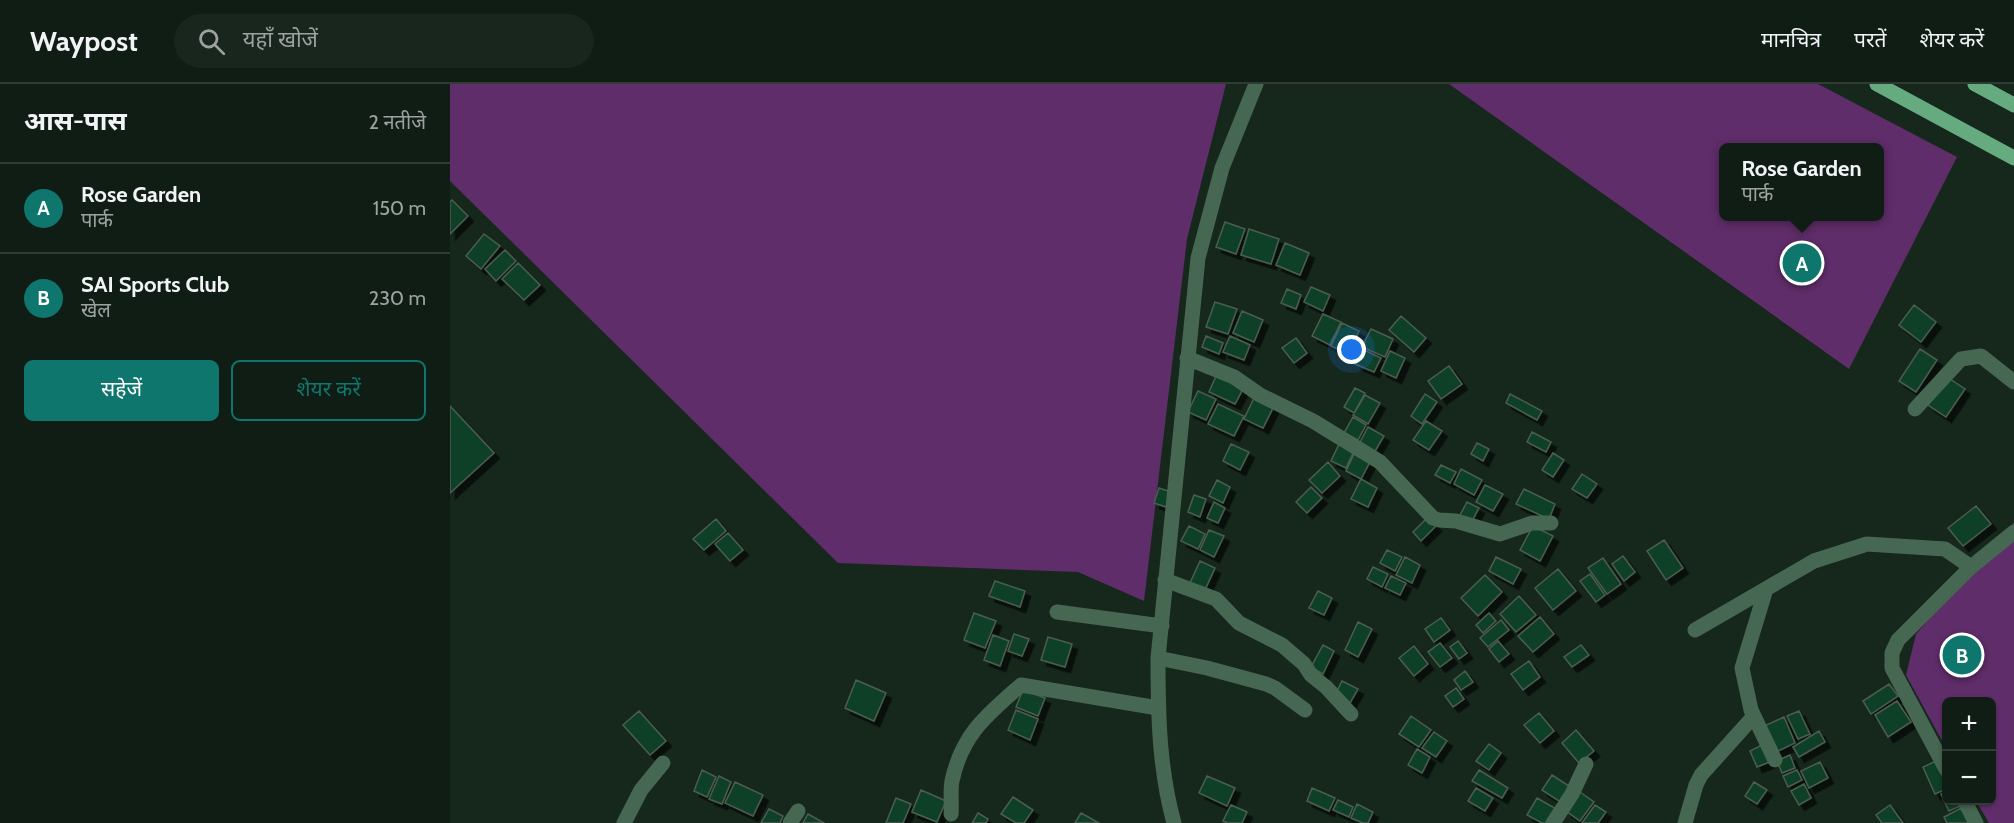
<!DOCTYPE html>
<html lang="hi">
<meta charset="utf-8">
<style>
:root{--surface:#101d15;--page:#19261e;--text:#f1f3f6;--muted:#9ca2a0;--line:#303b34;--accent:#0f766e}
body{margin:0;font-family:Cabin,"Noto Sans Devanagari",sans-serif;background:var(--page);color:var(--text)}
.controls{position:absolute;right:18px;bottom:18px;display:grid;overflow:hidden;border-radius:9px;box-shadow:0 2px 4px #0004}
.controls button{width:54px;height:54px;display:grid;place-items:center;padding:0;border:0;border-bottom:2px solid var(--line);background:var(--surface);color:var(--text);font:30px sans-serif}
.you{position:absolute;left:902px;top:266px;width:21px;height:21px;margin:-15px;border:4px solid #fff;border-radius:50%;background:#1a73e8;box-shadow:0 0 0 9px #1a73e833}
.badge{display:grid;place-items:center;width:39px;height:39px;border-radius:50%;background:var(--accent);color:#fff;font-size:20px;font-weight:700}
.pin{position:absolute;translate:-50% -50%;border:3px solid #fff;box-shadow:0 2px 6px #0006}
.popup{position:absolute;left:1269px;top:59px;width:165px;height:78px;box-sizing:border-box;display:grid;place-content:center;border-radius:9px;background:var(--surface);filter:drop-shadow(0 2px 4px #0005);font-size:20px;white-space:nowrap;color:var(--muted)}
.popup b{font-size:22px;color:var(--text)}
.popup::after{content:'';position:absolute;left:50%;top:100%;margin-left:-12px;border:12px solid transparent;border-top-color:var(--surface)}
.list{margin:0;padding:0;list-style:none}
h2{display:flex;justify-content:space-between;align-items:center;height:78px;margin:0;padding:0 24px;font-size:26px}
h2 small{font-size:20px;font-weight:400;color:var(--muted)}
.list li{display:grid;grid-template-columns:39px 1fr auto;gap:18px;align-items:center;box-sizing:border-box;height:90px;padding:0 24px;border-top:2px solid var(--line)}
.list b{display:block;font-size:22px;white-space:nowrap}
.list p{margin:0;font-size:20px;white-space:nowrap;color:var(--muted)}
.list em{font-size:20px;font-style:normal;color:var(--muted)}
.actions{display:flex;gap:12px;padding:18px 24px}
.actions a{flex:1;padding:14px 0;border:2px solid var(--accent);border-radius:9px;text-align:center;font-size:21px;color:var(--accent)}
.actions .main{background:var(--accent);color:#fff}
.icon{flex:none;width:33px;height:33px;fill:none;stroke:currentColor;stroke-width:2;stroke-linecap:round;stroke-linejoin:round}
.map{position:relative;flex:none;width:1564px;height:739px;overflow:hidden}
header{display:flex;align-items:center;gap:36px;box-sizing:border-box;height:84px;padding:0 30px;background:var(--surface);border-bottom:2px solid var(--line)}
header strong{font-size:28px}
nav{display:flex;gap:33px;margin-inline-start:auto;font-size:21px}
.search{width:420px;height:54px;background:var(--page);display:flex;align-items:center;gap:15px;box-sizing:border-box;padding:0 21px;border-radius:33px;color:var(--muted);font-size:22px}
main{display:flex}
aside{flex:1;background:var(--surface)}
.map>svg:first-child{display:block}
.green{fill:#5f2d69;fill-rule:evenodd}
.building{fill:#103f25;stroke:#4b5d51;stroke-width:1.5;filter:url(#shadow)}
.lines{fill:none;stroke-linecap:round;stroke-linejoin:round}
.minor{stroke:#466752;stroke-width:15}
.primary{stroke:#66ab80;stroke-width:15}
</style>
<header>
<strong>Waypost</strong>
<div class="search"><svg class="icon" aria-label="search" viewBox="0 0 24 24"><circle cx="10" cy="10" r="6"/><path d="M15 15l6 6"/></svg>यहाँ खोजें</div>
<nav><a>मानचित्र</a><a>परतें</a><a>शेयर करें</a></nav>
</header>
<main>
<aside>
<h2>आस-पास<small>2 नतीजे</small></h2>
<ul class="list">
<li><span class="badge">A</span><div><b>Rose Garden</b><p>पार्क</p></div><em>150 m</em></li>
<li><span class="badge">B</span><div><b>SAI Sports Club</b><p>खेल</p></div><em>230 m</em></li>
</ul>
<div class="actions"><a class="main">सहेजें</a><a>शेयर करें</a></div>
</aside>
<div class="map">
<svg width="1564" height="739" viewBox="0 0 1564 739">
<defs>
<filter id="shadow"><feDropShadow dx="5.5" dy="5.5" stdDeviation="0" flood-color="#0009"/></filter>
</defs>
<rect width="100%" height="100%" fill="#16271c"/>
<path class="green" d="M0,0H776L737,155L694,517L628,488L388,479L0,97Z
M999,0H1368L1507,73L1399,285ZM1274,63H1430V132H1274Z
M1564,438V739H1539L1526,717L1542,716V618H1496V664L1456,591L1466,550Z"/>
<path class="building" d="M2,116L18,132L0,150V118Z
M775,138L795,145L786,170L766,163Z
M799,145L829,155L821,180L791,171Z
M34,150L50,162L31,185L16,172Z
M835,159L859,169L850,191L826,181Z
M55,166L66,177L46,197L35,185Z
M68,179L90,201L74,216L52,195Z
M861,203L880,211L873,227L854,218Z
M837,205L851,211L846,225L831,219Z
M765,218L787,225L778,250L756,243Z
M1464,221L1486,238L1471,258L1449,241Z
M792,227L813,236L804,258L783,249Z
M873,230L891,238L880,261L862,252Z
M951,232L976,254L964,268L939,246Z
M892,239L909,247L898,270L881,262Z
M921,245L943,255L935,273L912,263Z
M756,252L773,259L769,270L752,263Z
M780,252L800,261L794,276L773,268Z
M846,254L857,269L844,279L832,264Z
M912,265L931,274L924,288L905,280Z
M1470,265L1487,276L1466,308L1449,297Z
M940,267L955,274L946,294L931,287Z
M999,282L1012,300L991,315L978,297Z
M767,290L794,303L785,320L759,308Z
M1497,293L1515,305L1496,333L1478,321Z
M905,304L915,309L904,329L894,323Z
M748,307L766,315L756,336L738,328Z
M975,310L987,318L972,340L961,332Z
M1060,310L1092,327L1087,336L1056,319Z
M915,311L930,319L918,340L903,331Z
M805,312L824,322L813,344L794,335Z
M768,320L794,332L784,352L758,340Z
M0,322L44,369L0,409Z
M903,333L916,341L908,356L894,349Z
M976,337L992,347L979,366L963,356Z
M918,343L934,352L924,369L909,360Z
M1082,348L1101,358L1096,368L1077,358Z
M890,358L905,365L896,384L881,377Z
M1027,359L1039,365L1033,377L1021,370Z
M781,360L799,368L790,386L773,377Z
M905,368L921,376L911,395L896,387Z
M1103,369L1114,376L1103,393L1092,386Z
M878,378L890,392L872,409L859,396Z
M991,381L1006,388L1000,399L985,391Z
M1011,385L1032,396L1024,411L1004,400Z
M1132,390L1147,400L1137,414L1122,405Z
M911,395L927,404L918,423L901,415Z
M767,396L780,403L773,419L759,412Z
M1035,401L1053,410L1043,427L1026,418Z
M861,403L872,414L857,429L846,418Z
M709,404L721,408L716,423L704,419Z
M1074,405L1105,420L1099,435L1066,420Z
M744,411L756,415L750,433L738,428Z
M764,418L775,424L768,439L757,434Z
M1017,418L1029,424L1021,439L1009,433Z
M1526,422L1541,440L1513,462L1498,444Z
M978,433L986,442L971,457L963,448Z
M266,435L276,447L254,466L243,455Z
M739,442L755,450L748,465L731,457Z
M1083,442L1103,452L1090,477L1070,466Z
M759,446L774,452L764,473L750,466Z
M278,449L293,466L280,477L265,460Z
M1214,456L1233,484L1216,496L1197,467Z
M937,466L952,473L945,487L930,479Z
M1173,472L1185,488L1174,497L1162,480Z
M955,473L970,481L962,499L946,491Z
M1046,473L1071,485L1063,500L1039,487Z
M1153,474L1171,500L1157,510L1138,484Z
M750,477L765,484L755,506L740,499Z
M923,483L938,490L932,503L917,495Z
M1108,485L1126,507L1103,526L1085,504Z
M1140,490L1155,511L1146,518L1130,497Z
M1035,491L1052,508L1028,532L1011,514Z
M941,492L956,499L950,511L935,504Z
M545,497L575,507L570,523L539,512Z
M868,507L882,514L874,531L859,524Z
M1069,512L1086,531L1066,548L1050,530Z
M524,529L546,537L535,564L514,556Z
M1039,529L1046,537L1033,549L1026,541Z
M1090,533L1104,550L1083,568L1068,552Z
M991,534L1000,546L984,558L975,545Z
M1051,536L1059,546L1038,563L1030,554Z
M908,538L922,545L908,573L895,566Z
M564,550L579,555L572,572L558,567Z
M543,551L559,557L550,582L534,576Z
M598,553L622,560L615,583L591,576Z
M1008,557L1017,569L1009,575L1000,563Z
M1048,557L1059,570L1049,578L1039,565Z
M990,559L1002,574L990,583L978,568Z
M873,561L884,567L873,590L861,583Z
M1131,561L1139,571L1122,583L1114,573Z
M964,562L978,580L964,592L949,574Z
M1079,577L1090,593L1073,606L1061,590Z
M1015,587L1023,598L1011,606L1004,596Z
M406,596L436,609L424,637L395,624Z
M892,597L908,605L900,619L885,611Z
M1439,600L1448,612L1421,630L1413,617Z
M1006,604L1014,615L1003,623L995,612Z
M573,606L595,614L588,632L566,623Z
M1447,617L1461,638L1438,653L1425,631Z
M566,626L588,635L580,656L558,646Z
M189,627L216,657L200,671L173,641Z
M1349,627L1360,650L1348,655L1337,632Z
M1089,629L1104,647L1090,659L1074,641Z
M961,632L981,646L969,663L949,650Z
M1334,633L1345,659L1324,669L1312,643Z
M1126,646L1144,667L1129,679L1112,659Z
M1369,647L1375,658L1349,673L1343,663Z
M984,648L997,657L986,673L972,664Z
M1039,660L1051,669L1039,686L1026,677Z
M1314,660L1322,677L1307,683L1300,667Z
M967,665L980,673L972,689L958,681Z
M1340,671L1345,684L1332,689L1327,677Z
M1486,677L1496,700V705L1485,710L1473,683Z
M1370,678L1378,694L1359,704L1351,687Z
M252,686L266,693L257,713L244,707Z
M1029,686L1058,704L1052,714L1022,697Z
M1347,686L1352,696L1338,703L1333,692Z
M1102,691L1122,704L1112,719L1092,706Z
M269,692L281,698L272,720L259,715Z
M757,692L785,704L777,722L749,709Z
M285,698L313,711L303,732L275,719Z
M1304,698L1317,706L1307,720L1295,712Z
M1354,700L1361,714L1349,721L1341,707Z
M862,704L885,714L879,727L857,717Z
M1026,704L1043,714L1035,727L1018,717Z
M471,706L496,717L487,738L462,728Z
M1496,707V716H1507L1510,722L1499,727L1491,710Z
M1130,708L1144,718L1130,737L1116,727Z
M563,713L583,726L574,739H566L551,730Z
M446,714L461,720L453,739H436Z
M1087,714L1108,726L1101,739H1092L1077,731Z
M888,716L903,723L899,733L883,726Z
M907,720L923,728L918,739H913L901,734Z
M781,721L797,728L792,739H778L773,737Z
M1145,721L1156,728L1148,739H1132Z
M1440,721L1453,739H1432L1426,731Z
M1511,724L1519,739H1497L1494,733Z
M319,725L333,732L330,739H311Z
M528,729L538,735L536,739H522Z
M631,729L649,739H625Z
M358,730L374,739H353Z"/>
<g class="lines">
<path class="minor" d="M737,274L784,293L810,311L863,337L930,378L983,434L989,436L1006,437L1050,450L1082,439H1101
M1465,325L1511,275L1531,272L1564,298
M715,496L766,515L789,539L832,561L854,580L861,591L876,603L901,630
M1316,505L1292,584L1301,626L1325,676
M607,528L712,542
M1245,546L1364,477L1417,460L1495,465L1521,483
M708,574L757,584L816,600L825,604L855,626
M1496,685L1442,584V569L1448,556L1521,483L1564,448
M1514,716L1526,739
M501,730C502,719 500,707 502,697C512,650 537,631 571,601L708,624
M174,739L191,706L213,679
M340,739L348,727
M724,739C709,685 708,630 708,574L748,174L772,84L806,0
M1103,739L1122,710L1136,680
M1235,739L1246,701L1251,691L1304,632"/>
<path class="primary" d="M1427,0L1564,74
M1525,0L1564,21"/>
</g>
</svg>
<div class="controls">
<button>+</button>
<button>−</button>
</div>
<div class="you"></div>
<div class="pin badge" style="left:1352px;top:179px">A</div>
<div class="popup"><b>Rose Garden</b>पार्क</div>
<div class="pin badge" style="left:1512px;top:571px">B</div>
</div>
</main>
